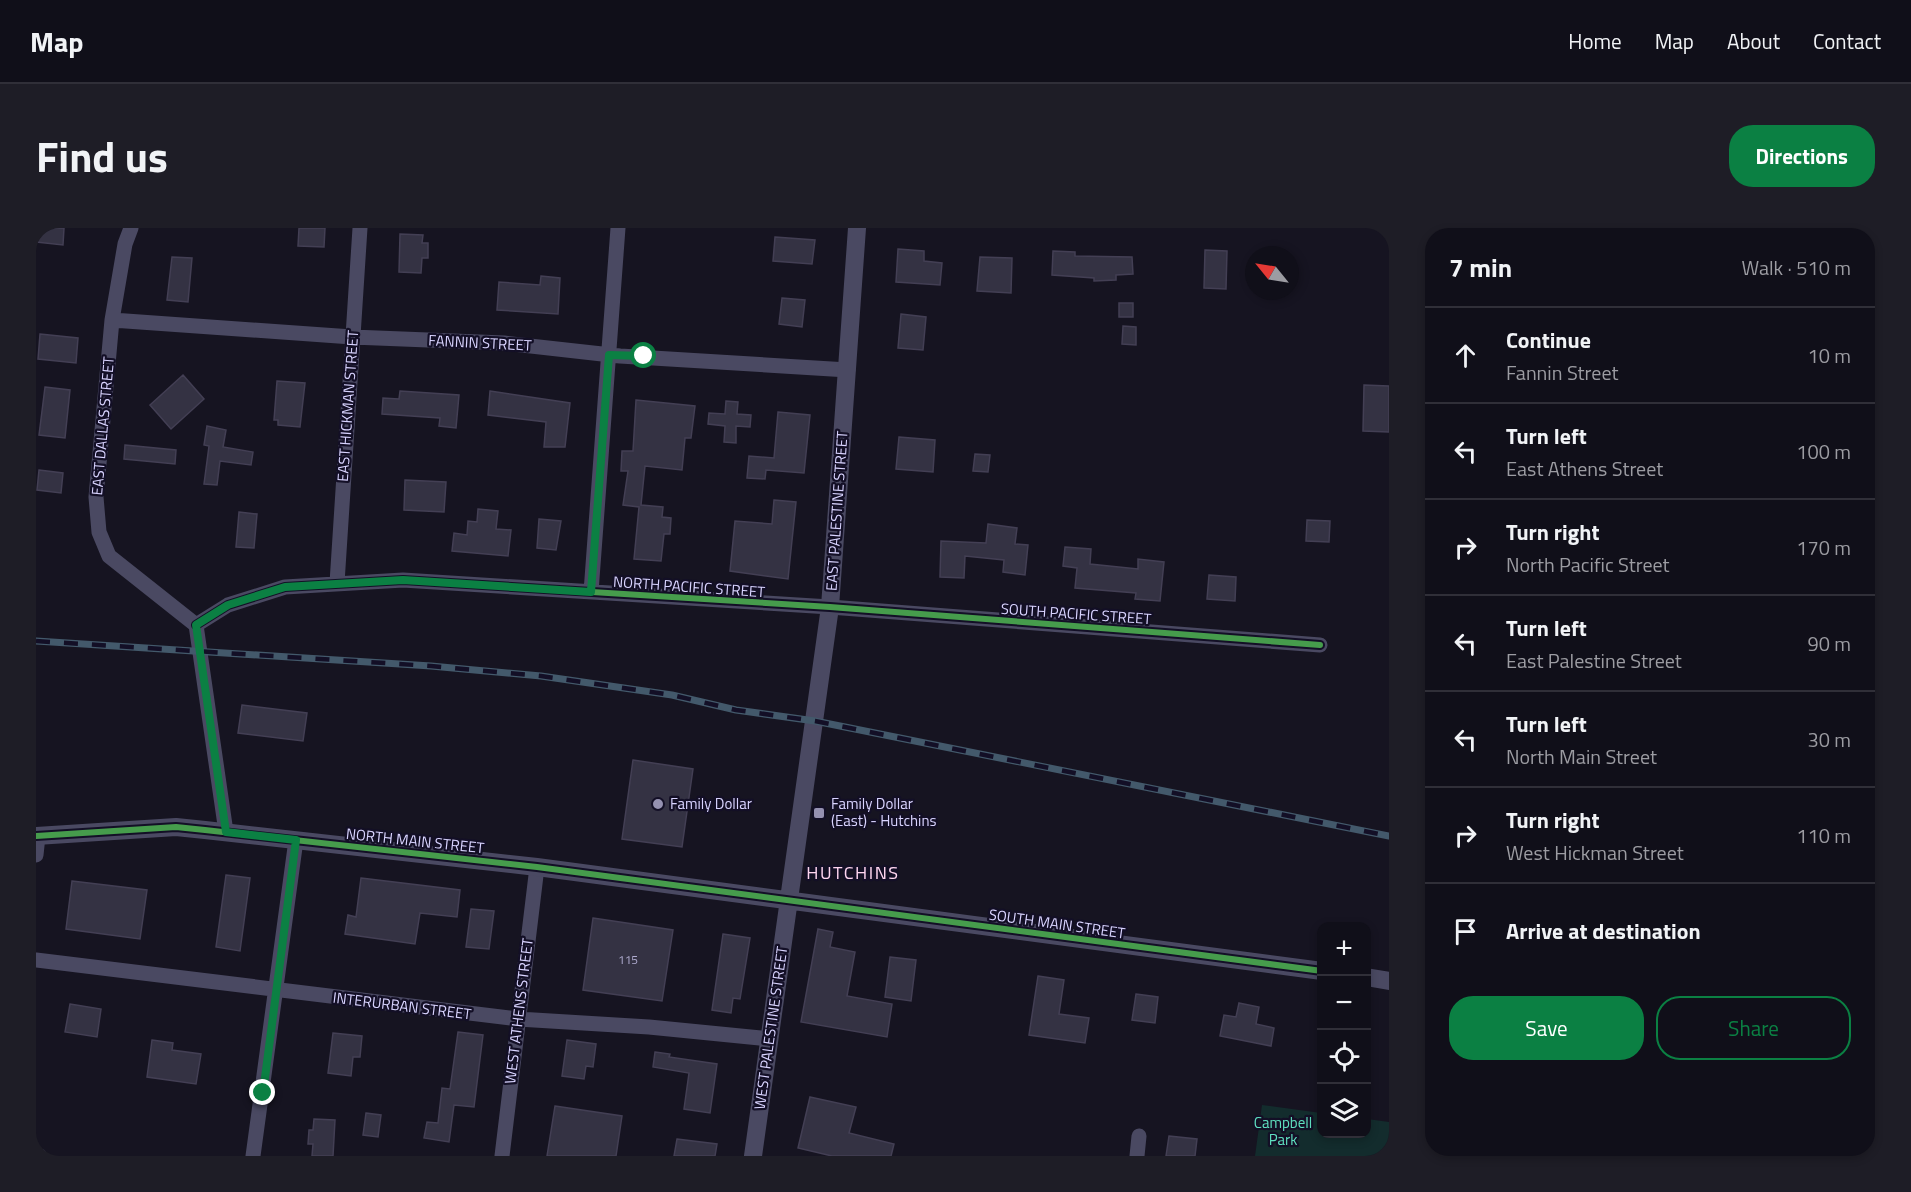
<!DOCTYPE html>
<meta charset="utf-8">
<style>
:root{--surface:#100f19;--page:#1e1d26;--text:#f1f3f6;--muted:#9c9ca2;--line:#302f38;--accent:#0b8043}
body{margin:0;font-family:"Titillium Web",sans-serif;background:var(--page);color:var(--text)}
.controls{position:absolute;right:18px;bottom:18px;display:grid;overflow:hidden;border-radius:12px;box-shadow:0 3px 9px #0003}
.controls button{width:54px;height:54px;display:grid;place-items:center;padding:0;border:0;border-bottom:2px solid var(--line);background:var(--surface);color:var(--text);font:30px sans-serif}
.compass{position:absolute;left:1209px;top:18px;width:54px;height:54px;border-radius:50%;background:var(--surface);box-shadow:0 3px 9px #0003;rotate:300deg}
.stop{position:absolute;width:18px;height:18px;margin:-14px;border:4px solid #0b8043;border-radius:50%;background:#fff}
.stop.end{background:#0b8043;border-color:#fff;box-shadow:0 2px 6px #0008}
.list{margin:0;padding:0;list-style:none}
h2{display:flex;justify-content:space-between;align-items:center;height:78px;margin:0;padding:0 24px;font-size:26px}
h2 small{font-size:20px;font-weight:400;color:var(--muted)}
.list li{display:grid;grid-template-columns:39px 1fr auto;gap:18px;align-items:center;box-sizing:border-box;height:96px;padding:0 24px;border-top:2px solid var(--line)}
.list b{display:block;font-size:22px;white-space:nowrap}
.list p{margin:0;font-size:20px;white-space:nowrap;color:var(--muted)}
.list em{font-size:20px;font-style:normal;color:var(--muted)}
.actions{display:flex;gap:12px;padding:18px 24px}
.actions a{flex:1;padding:14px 0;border:2px solid var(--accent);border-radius:24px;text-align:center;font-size:21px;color:var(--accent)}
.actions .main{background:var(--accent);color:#fff}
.icon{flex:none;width:33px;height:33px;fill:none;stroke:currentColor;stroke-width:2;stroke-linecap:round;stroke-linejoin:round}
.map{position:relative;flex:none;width:1353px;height:928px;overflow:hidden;border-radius:24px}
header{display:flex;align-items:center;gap:36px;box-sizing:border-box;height:84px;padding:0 30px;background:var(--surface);border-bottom:2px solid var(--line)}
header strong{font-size:28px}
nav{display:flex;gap:33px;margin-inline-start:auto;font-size:21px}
.intro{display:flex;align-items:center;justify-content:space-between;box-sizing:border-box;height:144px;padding:0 36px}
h1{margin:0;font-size:42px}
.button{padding:15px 27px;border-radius:24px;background:var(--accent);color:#fff;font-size:21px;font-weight:700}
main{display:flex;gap:36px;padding:0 36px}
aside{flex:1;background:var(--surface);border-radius:24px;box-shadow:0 3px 9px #0003}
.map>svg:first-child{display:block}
.green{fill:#132c2d}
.building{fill:#343243;stroke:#433f54;stroke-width:1.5}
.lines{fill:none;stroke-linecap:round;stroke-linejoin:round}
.minor{stroke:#4a4962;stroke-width:15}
.tertiary{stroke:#4a4962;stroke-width:18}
.rail-casing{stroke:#43596b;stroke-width:7}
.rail{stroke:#130f26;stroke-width:4.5;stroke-dasharray:14;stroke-linecap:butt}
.cycleway-casing{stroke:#130f26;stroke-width:10}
.cycleway{stroke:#469c4c;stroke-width:6}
.route{stroke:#0b8043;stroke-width:8}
.poi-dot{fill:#9591b1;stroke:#130f26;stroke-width:2}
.labels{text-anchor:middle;stroke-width:4.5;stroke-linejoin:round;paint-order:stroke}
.number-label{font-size:12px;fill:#b0acd0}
.street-label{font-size:15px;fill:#d9d4ff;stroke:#130f26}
.poi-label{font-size:15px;fill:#d9d4ff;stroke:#130f26;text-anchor:start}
.park-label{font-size:15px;fill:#5fe0c0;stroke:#130f26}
.quarter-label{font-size:18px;letter-spacing:1.5px;fill:#ffd6f0;stroke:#130f26}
</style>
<header>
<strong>Map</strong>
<nav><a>Home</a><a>Map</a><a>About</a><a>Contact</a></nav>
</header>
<div class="intro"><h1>Find us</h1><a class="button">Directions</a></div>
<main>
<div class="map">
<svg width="1353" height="928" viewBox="0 0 1353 928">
<rect width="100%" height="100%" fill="#161421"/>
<path class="green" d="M1226,877L1285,885L1286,906H1330L1331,891L1353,894V928H1219Z"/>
<path class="building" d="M0,0H28L27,17L0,14Z
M263,0H289L288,19L262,18Z
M364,6L387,7L386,15H392V30H386L385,45L363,44Z
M739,9L779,12L776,36L737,33Z
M862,21L888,23V33L906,35L904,57L860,54Z
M1169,22L1191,23L1190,61L1168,60Z
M1017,23L1039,24V28L1096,29L1097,46L1080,47V52L1058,53V50L1016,47Z
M136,29L156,30L152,74L131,72Z
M944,29L976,30L975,65L941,63Z
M505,48L524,50L522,86L461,82L463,54L504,57Z
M746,70L769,72L766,99L743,96Z
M1083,75H1097V89H1083Z
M865,86L890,89L887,122L862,120Z
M1087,98L1100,99V117L1086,116Z
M4,106L42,110L40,135L2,131Z
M147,147L168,171L135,201L114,177Z
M241,153L269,155L264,199L242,197V192H238Z
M1328,157L1353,158V204L1327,203Z
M9,159L34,162L29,210L3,207Z
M364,163L423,167L420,200L403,198L404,190L346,186L347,170L363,171Z
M454,163L534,175L529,219H508L510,194L452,187Z
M600,172L659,178L655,210H649L646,242L609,238L605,277L627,279L626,289L635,290L634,306H628L625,333L598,331L603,279L587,277L592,243H585L586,223H597Z
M690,173L702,174L701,186L715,187L714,199L700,198V215L688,214L689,198L672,196L673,185L689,186Z
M742,184L774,187L768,245L730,242L729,251L711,250L713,228L738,230Z
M171,198L190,202L187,219L217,224L215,237L184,233L181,257L168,256L173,218L168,217Z
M863,209L899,212L897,244L860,241Z
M89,217L140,222L139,236L88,231Z
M939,226L954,227L952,244L937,243Z
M3,242L27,245L25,265L1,262Z
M369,252L410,254L408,284L368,282Z
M738,272L760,274L752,351L694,343L699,293L736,296Z
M442,281L462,283L460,301L475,302L472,328L416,323L418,305L431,307L432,293L441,294Z
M203,284L221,286L218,320L200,319Z
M503,291L525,293L520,322L501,320Z
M1271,292L1294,293L1293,314L1270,313Z
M952,296L981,300L979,316L992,317L989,347L967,344L968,332L929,328L928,350L904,349L905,313L950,315Z
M1029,319L1055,321L1054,336L1102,341V331L1128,334L1124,373L1099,371L1100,365L1039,360L1041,340L1027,338Z
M1173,347L1200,349L1199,373L1171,371Z
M206,477L271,485L267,513L202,505Z
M597,532L657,541L646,619L586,611Z
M190,647L214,650L204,723L180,719Z
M325,650L424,662L421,689L384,685L379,716L309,706L312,687L320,689Z
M36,653L111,662L104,711L30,701Z
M435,681L458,683L453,721L430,719Z
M557,690L637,702L626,773L547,762Z
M782,701L797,704L794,719L819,724L811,768L856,776L851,809L765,794Z
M687,706L714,710L704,771L697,770L695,785L676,782Z
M854,729L880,732L875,773L849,769Z
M1002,748L1028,752L1023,786L1053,790L1049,815L993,807Z
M1100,766L1122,769L1119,795L1096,792Z
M1203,775L1223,779L1220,796L1238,800L1235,818L1184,808L1188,787L1200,789Z
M34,776L65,781L61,809L29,804Z
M422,804L447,807L438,879L418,877L413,914L388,910L391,894L402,895L406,860L414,861Z
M297,805L326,808L324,829H317L315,848L292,845Z
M116,812L137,815L136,822L165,826L160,856L111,849Z
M531,812L560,816L557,839L550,838L548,851L526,848Z
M619,824L634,826L633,829L681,836L674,885L648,881L653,845L617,839Z
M774,869L820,879L813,905L858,916L855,928H796L762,920Z
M519,878L586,888L580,928H511Z
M330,885L345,887L342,909L327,907Z
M278,891L299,892L297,928H276L277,916H272L273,902H277Z
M1133,908L1161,911L1159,928H1130Z
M641,911L681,916L679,928H638Z"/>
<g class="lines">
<path class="minor" d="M95,0L89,16L76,92L60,269L63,304L73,328L160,397L190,604
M76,92L316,109L468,115L584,128L812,142
M301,355L324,0
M555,364L582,0
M160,397L192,377L249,359L367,352L794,379L1284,417
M0,627L2,608
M0,732L482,791L613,799L734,811
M0,927L4,928
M217,928L260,612
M466,928L501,639
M1101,928L1103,908"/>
<path class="tertiary" d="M0,608L140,599L169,602L501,639L1286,743
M1330,749L1353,753
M717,928L794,379L821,0"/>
<g class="rail-casing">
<path id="rail" d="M0,413L395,438L505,448L636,467L700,482L779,493L1353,608"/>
</g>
<use href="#rail" class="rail"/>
<g class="cycleway-casing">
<path id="cycleway" d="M160,397L192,377L249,359L367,352L794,379L1284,417
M0,608L140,599L169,602L501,639L1286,743"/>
</g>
<use href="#cycleway" class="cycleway"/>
</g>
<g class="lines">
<path class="route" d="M227,865L260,612L190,604L160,397L192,377L249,359L367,352L555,364L573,127L608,128"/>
</g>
<g class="poi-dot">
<circle cx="622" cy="576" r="6"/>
<rect x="777" y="579" width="12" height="12" rx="3"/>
</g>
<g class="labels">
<g class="number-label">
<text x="592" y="736">115</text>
</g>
<g class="street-label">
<text transform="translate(444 115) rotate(3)" y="5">FANNIN STREET</text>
<text transform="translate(312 178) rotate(-86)" y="5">EAST HICKMAN STREET</text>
<text transform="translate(67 198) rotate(-85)" y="5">EAST DALLAS STREET</text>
<text transform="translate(801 283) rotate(-86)" y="5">EAST PALESTINE STREET</text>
<text transform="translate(653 359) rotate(4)" y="5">NORTH PACIFIC STREET</text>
<text transform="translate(1040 386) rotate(4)" y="5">SOUTH PACIFIC STREET</text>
<text transform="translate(379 613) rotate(6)" y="5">NORTH MAIN STREET</text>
<text transform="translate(1021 696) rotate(8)" y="5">SOUTH MAIN STREET</text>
<text transform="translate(366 778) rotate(7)" y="5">INTERURBAN STREET</text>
<text transform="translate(483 783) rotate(-83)" y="5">WEST ATHENS STREET</text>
<text transform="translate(735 800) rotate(-82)" y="5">WEST PALESTINE STREET</text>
</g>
<g class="poi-label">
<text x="634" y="581">Family Dollar</text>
<text x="795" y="581">Family Dollar<tspan x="795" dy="17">(East) - Hutchins</tspan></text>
</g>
<g class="park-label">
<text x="1247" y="900">Campbell<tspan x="1247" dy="17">Park</tspan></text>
</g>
<g class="quarter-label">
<text x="817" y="651">HUTCHINS</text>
</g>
</g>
</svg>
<div class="controls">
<button>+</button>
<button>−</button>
<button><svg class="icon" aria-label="locate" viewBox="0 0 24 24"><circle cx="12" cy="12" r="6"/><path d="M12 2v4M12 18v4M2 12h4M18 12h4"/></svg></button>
<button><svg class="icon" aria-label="layers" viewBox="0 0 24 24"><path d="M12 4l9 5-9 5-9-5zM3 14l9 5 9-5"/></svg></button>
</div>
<svg class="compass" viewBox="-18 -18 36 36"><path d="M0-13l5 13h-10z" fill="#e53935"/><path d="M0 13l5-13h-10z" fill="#9c9ca2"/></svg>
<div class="stop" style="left:608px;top:128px"></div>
<div class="stop end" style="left:227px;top:865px"></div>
</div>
<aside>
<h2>7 min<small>Walk · 510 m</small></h2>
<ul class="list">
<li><svg class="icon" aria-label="ahead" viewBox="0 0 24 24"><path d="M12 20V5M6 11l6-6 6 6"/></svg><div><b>Continue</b><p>Fannin Street</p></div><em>10 m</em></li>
<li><svg class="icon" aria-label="left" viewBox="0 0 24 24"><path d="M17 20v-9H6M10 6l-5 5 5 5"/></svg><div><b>Turn left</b><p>East Athens Street</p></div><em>100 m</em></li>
<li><svg class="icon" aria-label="right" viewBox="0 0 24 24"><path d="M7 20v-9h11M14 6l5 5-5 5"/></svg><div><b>Turn right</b><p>North Pacific Street</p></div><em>170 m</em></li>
<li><svg class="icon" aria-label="left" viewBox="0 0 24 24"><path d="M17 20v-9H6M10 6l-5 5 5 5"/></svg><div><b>Turn left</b><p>East Palestine Street</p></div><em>90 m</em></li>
<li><svg class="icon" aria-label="left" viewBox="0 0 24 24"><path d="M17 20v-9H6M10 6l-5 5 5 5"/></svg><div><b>Turn left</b><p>North Main Street</p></div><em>30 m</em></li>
<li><svg class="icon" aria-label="right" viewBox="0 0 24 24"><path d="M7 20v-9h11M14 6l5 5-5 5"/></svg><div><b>Turn right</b><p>West Hickman Street</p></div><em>110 m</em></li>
<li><svg class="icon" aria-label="arrive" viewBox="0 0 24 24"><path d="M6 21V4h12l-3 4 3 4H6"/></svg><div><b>Arrive at destination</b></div></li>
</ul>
<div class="actions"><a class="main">Save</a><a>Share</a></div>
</aside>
</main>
